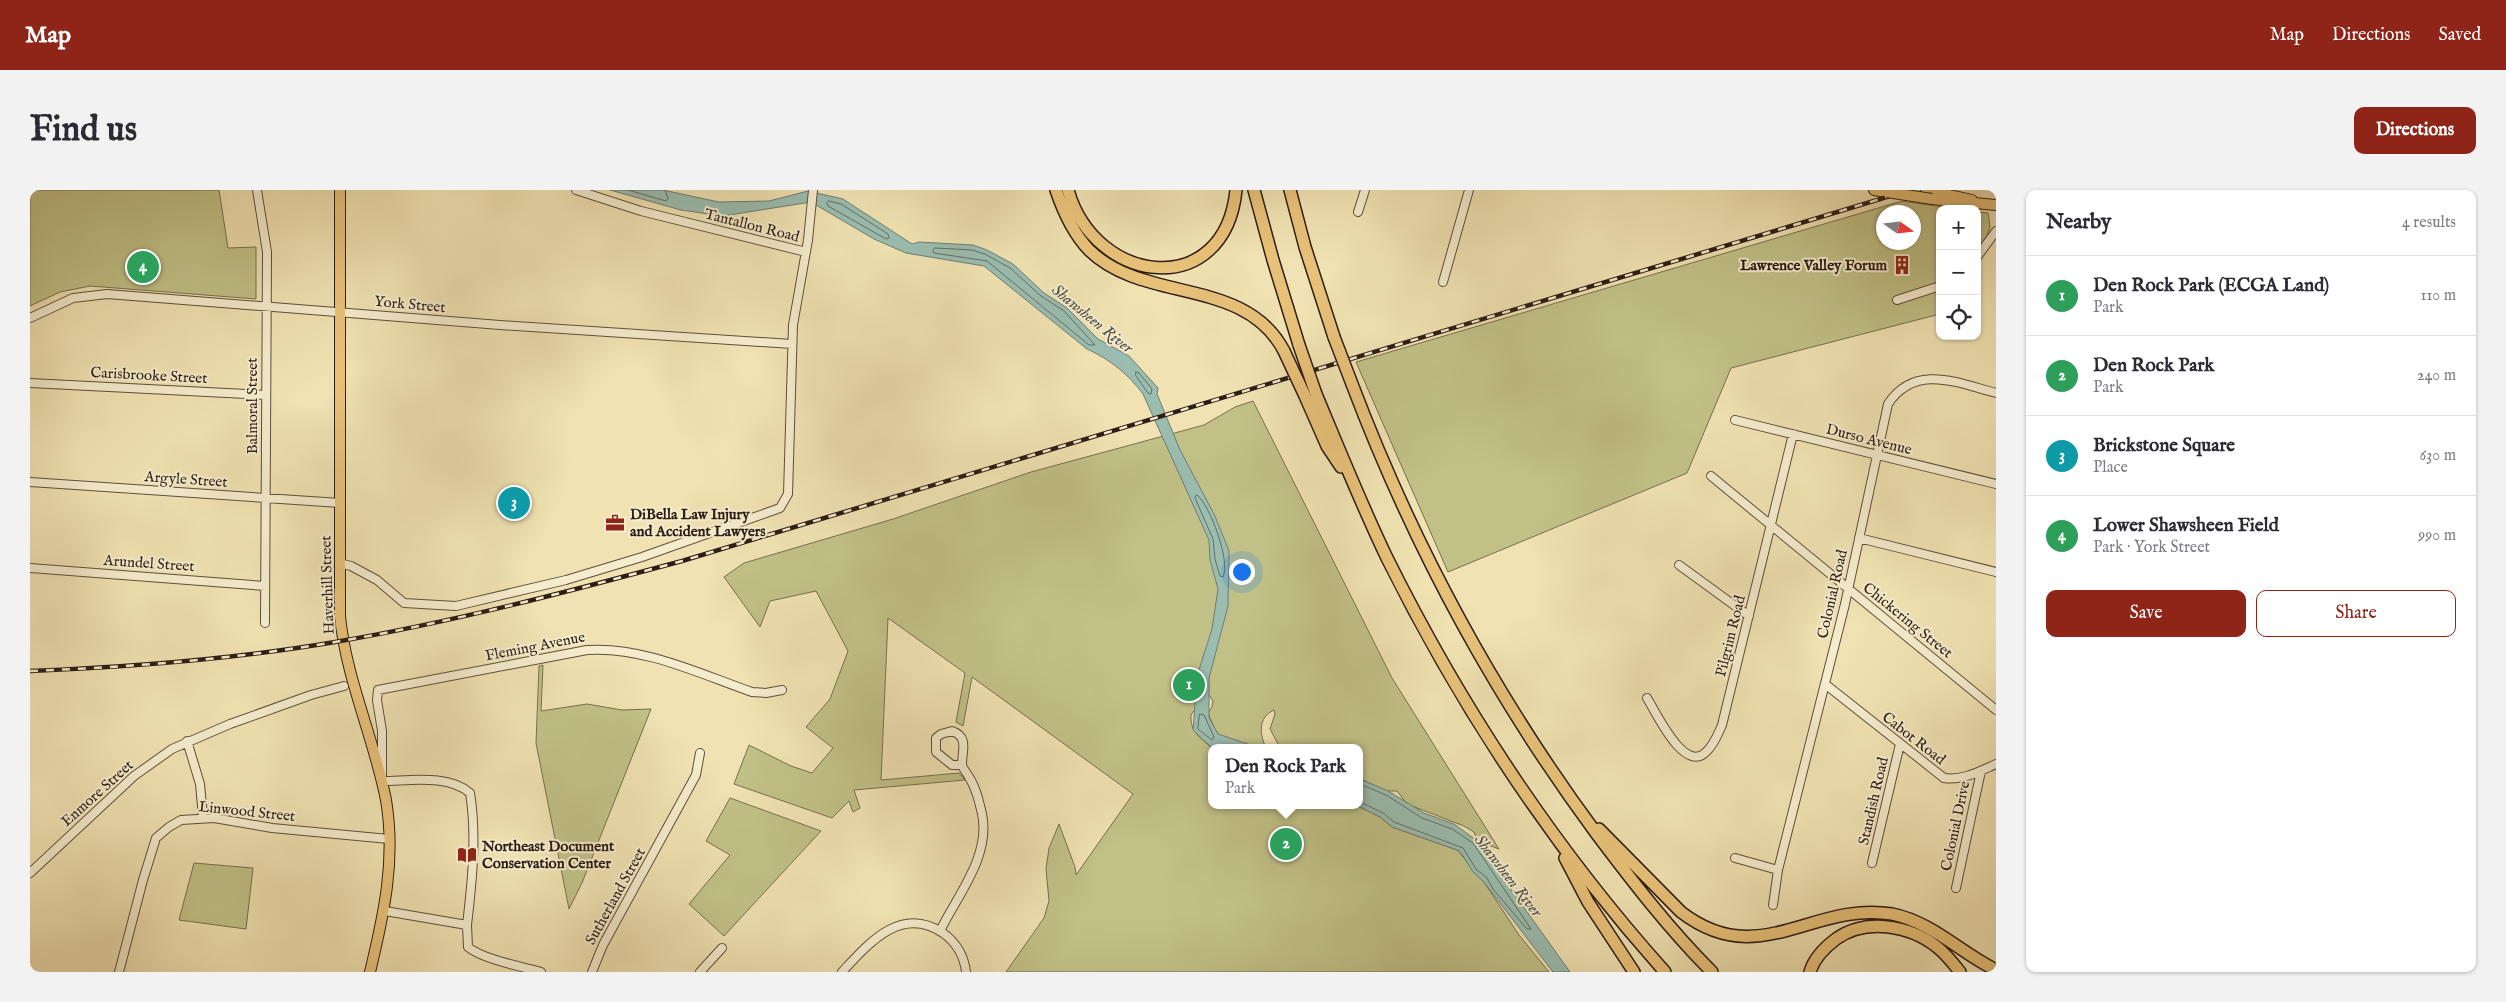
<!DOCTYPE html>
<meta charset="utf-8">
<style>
:root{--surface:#fff;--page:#f2f2f3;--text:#2b2b33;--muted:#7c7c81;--line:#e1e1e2;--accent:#8f2418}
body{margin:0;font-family:"IM FELL English",serif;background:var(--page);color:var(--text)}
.controls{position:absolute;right:15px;top:15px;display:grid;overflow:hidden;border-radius:10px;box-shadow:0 1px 4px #0004}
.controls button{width:45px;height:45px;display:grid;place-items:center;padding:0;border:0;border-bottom:1px solid var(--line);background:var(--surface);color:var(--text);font:25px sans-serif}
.compass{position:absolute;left:1846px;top:15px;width:45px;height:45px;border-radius:50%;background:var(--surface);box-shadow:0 1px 4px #0004;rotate:104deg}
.you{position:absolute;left:1211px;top:381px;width:18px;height:18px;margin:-12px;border:4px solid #fff;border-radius:50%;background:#1a73e8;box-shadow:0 0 0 8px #1a73e833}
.badge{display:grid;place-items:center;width:32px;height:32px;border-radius:50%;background:var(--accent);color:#fff;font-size:16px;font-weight:700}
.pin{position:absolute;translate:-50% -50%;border:2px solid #fff;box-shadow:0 1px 5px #0006}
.popup{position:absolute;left:1178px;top:554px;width:155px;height:65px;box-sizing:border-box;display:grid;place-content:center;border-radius:10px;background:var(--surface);filter:drop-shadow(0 1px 4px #0005);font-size:16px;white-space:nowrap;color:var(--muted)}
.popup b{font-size:19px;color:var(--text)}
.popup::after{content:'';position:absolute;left:50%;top:100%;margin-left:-10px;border:10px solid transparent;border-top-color:var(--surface)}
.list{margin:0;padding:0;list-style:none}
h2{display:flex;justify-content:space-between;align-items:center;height:65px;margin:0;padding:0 20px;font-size:21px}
h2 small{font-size:16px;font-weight:400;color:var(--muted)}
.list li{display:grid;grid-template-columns:32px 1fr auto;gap:15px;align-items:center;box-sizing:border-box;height:80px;padding:0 20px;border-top:1px solid var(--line)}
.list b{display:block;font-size:19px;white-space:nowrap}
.list p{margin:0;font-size:16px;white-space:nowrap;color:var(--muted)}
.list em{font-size:16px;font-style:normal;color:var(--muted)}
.actions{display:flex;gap:10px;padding:15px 20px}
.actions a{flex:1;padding:11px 0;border:1px solid var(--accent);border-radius:10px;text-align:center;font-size:18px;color:var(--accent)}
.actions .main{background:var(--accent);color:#fff}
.icon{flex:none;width:28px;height:28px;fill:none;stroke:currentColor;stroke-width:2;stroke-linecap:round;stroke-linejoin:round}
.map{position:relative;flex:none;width:1966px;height:782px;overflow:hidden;border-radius:10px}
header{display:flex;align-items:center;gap:30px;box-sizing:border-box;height:70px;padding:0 25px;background:var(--accent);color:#fff}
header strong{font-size:24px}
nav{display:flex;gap:28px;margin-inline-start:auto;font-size:18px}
.intro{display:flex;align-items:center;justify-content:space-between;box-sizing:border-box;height:120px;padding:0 30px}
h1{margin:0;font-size:35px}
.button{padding:12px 22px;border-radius:10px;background:var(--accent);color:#fff;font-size:18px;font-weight:700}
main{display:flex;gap:30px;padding:0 30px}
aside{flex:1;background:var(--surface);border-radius:10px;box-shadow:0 1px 4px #0004}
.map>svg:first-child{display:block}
.green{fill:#c1c187;stroke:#776f4e;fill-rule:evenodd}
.water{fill:#9abdb0;stroke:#6e7d72}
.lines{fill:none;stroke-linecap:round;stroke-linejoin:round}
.shore{stroke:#646d62;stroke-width:1}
.minor-casing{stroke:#5e4e3c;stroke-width:10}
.major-casing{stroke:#2d1d15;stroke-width:12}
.highway-casing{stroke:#2d1d15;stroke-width:14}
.minor{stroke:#f5eccd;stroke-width:8}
.major{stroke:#e8c179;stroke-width:10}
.highway{stroke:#e8c179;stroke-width:11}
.rail-casing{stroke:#2d1d15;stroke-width:4.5}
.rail{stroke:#f5eccd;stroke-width:2.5;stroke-dasharray:8;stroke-linecap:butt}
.major-bridge-casing{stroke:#2d1d15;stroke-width:12;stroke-linecap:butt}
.highway-bridge-casing{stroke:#2d1d15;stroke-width:14;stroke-linecap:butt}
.major-bridge{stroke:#e8c179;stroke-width:10}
.highway-bridge{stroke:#e8c179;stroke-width:11}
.labels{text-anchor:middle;stroke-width:4;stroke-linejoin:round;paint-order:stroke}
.street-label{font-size:15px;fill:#2d1d15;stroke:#f5eccd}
.poi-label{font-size:15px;font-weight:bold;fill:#2d1d15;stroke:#f5eccd;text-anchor:start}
.water-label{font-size:16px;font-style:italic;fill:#4e4d44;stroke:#f5eccd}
</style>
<header>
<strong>Map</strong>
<nav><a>Map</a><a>Directions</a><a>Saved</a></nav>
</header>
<div class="intro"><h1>Find us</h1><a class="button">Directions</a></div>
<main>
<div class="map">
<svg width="1966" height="782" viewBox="0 0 1966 782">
<rect width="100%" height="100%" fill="#f0e2b2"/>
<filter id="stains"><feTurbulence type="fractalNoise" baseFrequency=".004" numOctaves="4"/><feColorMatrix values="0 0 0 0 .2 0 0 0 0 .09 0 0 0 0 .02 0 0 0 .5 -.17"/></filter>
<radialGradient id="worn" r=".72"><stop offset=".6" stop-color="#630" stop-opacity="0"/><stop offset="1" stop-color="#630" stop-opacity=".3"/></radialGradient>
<path class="green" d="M0,0H189L198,58L226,57V109L60,96L30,102L0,116Z
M1872,11L1927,19H1910V124L1701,178L1657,283L1418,382L1326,172ZM1854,22H1884V52H1854Z
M1947,22L1958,23L1960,37L1947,74Z
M1223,211L1362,488L1469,659L1448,651L1444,642L1434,636L1377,614L1367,601H1353L1330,588V558H1247L1248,554L1240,539L1245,524L1244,520C1227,528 1230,545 1236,558H1222L1188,547L1178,523L1182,517L1183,511L1177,502L1161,525C1160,542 1170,548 1182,558V615H1326L1350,627L1362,637L1427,660L1450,686L1489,745L1519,782H976L1014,728L1019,711L1016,679L1019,658L1029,634L1045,677L1046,685L1103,604L942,487L933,536L926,532L935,483L858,428L851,590L929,583L935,590L824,600L830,618L823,622L819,611L802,628L704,594L719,555L761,576L782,583L803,558L776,537L800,509L818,461L786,401L740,411L730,437L694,387L714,373L863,329L1001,282L1174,235L1205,217Z
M513,475L511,521L557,514L592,520L621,519L552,693L539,719L506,553L509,476Z
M700,608L791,641L694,746L659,714L700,665L676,651Z
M164,673L223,678L216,739L149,730Z"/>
<path class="water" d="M580,0H633L689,12L739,11L778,1L813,9L882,54L889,52L943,55L957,60L983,74L1014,103L1037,118L1068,149L1099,166L1128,198L1127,204L1150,260L1185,326L1199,361L1198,416L1179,488V528L1188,544L1229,558H1182L1163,540L1167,486L1182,439L1188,399L1180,370L1179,350L1113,204C1098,184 1081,170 1057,159L954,76L876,63L844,49L781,12L693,26L651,20Z
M1330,589L1358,601L1394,623L1424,634L1446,650L1540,782H1523L1453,691L1443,682L1430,661L1362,637L1350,627L1326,615H1330Z"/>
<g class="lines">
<path class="shore" d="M598,0L636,11L638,8L635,0
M799,11L811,14L858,44L859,48L856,49L798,16L797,13Z
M905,58L942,60L955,64L980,78L1011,106L1034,121L1065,155H1059L957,71L904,63L903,60Z
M1106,182L1109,183L1122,199L1121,204L1118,203L1106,186Z
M1167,305C1180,315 1201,372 1193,387L1190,386L1185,369L1183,349L1165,308Z
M1170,524L1174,525L1184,547L1182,550L1168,539Z
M1330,594L1356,605L1392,628L1422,639L1443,653L1501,739H1497L1463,699L1457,688L1446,679L1433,658L1364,632L1353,623L1330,612"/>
<g class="minor-casing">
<path id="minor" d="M227,0L237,62L235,433
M546,0L611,21L776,62
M1328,22L1335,0
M1947,67L1966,41
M1413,92L1439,0
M1867,110L1910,96
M0,128L43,108L77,104L470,135L762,154
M0,193L236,205
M1705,230L1966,294
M1681,286L1966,520
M0,292L310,313
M1829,348L1966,382
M309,373L321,376L347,390L374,413L426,416L536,390L612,367L750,318L758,304L763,135L778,50L783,0
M1649,375L1719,426
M0,378L235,396
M1795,494L1914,588C1932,591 1950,581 1966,574
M1617,508C1626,522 1654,584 1676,562C1684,555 1688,544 1692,535L1763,244
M157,551L170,594L173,627
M1705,668L1748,680
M1842,673L1870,554
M0,683L104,586L142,559L200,534L281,505L314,496
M1926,698L1951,581
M1743,715L1748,680L1815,414L1858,214C1885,173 1928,193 1966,203
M355,721L437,735L438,757C452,769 493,777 511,782
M437,735C442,692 447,646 440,603C418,584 379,591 352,591V541L347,510L348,500L557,460C613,456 670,484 722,502L736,503L752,500
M910,741C927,706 961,666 952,624C949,611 946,598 939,587C937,583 932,578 932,574C932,560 939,547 922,541L911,544L906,548V562L922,575H932
M89,782L113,690L126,648L139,637L151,630L184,628L242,638L359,649
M562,782L573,755L666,585L670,563
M670,782L692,758
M812,782C839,753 871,715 913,743C927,753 934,765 936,782"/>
</g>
<g class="major-casing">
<path id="major" d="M310,0V426C316,489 344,548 356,610C366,669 354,724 340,782
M1844,0L1857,2
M1896,0L1942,10
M1902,9L1966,15"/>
</g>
<g class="highway-casing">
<path id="highway" d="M1026,0C1033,21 1043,43 1059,60C1114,114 1215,86 1254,161
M1038,0C1065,96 1195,111 1206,0
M1224,0L1243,70L1269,155
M1260,0L1275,57L1304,147
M1322,194C1383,355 1464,505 1566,643C1602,691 1640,740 1682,782
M1286,204C1309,259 1331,314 1357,368C1431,517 1524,658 1635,782
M1275,206L1297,256L1311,277
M1569,639L1651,722C1729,782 1782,711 1862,724C1902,732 1931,763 1966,780
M1535,668L1558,712L1604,782
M1780,782C1784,768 1794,758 1806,749C1836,728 1879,735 1907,757C1916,764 1923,773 1930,782"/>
</g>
<use href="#minor" class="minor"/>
<use href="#major" class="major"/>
<use href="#highway" class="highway"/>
<g class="rail-casing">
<path id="rail" d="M0,481C102,477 205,469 305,452C423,432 537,402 652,371L1880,0"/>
</g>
<use href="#rail" class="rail"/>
<g class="major-bridge-casing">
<path id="major-bridge" d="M1857,2L1902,9"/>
</g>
<g class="highway-bridge-casing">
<path id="highway-bridge" d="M1304,147L1322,194
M1269,155L1286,204
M1254,161L1275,206"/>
</g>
<use href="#major-bridge" class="major-bridge"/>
<use href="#highway-bridge" class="highway-bridge"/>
</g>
<defs>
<g id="building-bare" transform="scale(1.5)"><path d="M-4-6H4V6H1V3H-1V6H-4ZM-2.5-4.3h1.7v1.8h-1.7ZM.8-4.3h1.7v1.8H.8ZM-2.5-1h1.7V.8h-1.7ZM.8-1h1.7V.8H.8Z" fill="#8f2418" stroke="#f5eccd" stroke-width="2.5" paint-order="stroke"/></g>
<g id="office-bare" transform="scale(1.5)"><path d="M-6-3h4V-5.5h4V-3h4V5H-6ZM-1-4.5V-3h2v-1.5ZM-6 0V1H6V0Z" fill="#8f2418" stroke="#f5eccd" stroke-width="2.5" paint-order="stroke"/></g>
<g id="library-bare" transform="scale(1.5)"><path d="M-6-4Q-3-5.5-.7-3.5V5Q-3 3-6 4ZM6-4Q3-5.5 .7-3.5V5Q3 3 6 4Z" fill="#8f2418" stroke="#f5eccd" stroke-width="2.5" paint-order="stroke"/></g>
</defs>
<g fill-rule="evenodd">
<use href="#building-bare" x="1872" y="75"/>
<use href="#office-bare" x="585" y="333"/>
<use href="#library-bare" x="437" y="665"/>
</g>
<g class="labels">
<g class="street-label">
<text transform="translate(722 35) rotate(14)" y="5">Tantallon Road</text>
<text transform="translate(380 114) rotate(5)" y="5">York Street</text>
<text transform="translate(119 185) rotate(3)" y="5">Carisbrooke Street</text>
<text transform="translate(222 216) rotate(-90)" y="5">Balmoral Street</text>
<text transform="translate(1839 249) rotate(14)" y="5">Durso Avenue</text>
<text transform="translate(156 289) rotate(4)" y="5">Argyle Street</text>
<text transform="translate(119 373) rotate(4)" y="5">Arundel Street</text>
<text transform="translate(297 395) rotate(-92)" y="5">Haverhill Street</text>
<text transform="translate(1802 404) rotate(-77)" y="5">Colonial Road</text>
<text transform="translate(1878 430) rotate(39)" y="5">Chickering Street</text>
<text transform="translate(1700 446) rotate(-76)" y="5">Pilgrim Road</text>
<text transform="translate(505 456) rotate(-11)" y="5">Fleming Avenue</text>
<text transform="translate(1884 548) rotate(38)" y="5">Cabot Road</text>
<text transform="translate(67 603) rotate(-42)" y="5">Enmore Street</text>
<text transform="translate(1843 611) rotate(-77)" y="5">Standish Road</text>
<text transform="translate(217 621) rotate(6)" y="5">Linwood Street</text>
<text transform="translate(1925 636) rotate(-78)" y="5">Colonial Drive</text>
<text transform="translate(585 706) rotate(-61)" y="5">Sutherland Street</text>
</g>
<g class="poi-label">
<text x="1857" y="80" text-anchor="end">Lawrence Valley Forum</text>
<text x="600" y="329">DiBella Law Injury<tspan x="600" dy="17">and Accident Lawyers</tspan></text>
<text x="452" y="661">Northeast Document<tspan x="452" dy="17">Conservation Center</tspan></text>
</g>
<g class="water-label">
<text transform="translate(1063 128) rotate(39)" y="6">Shawsheen River</text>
<text transform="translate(1479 685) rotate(52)" y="6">Shawsheen River</text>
</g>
</g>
<rect width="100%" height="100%" filter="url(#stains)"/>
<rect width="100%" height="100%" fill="url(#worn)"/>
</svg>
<div class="controls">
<button>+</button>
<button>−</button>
<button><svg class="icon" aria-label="locate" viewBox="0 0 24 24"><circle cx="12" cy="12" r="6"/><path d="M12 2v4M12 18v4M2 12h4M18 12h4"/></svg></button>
</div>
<svg class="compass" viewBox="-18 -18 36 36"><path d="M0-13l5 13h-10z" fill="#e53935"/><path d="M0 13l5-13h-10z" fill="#7c7c81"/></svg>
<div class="you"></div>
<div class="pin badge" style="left:1159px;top:495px;background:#2e9e5b">1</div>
<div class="pin badge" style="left:1256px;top:654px;background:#2e9e5b">2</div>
<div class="popup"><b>Den Rock Park</b>Park</div>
<div class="pin badge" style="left:484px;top:313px;background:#0f9aa8">3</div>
<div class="pin badge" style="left:113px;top:77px;background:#2e9e5b">4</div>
</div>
<aside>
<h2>Nearby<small>4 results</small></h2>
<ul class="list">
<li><span class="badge" style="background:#2e9e5b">1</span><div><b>Den Rock Park (ECGA Land)</b><p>Park</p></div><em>110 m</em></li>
<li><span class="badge" style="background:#2e9e5b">2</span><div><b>Den Rock Park</b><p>Park</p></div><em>240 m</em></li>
<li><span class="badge" style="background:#0f9aa8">3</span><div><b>Brickstone Square</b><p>Place</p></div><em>630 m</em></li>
<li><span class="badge" style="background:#2e9e5b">4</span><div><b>Lower Shawsheen Field</b><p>Park · York Street</p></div><em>990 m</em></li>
</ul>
<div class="actions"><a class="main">Save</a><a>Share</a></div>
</aside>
</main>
